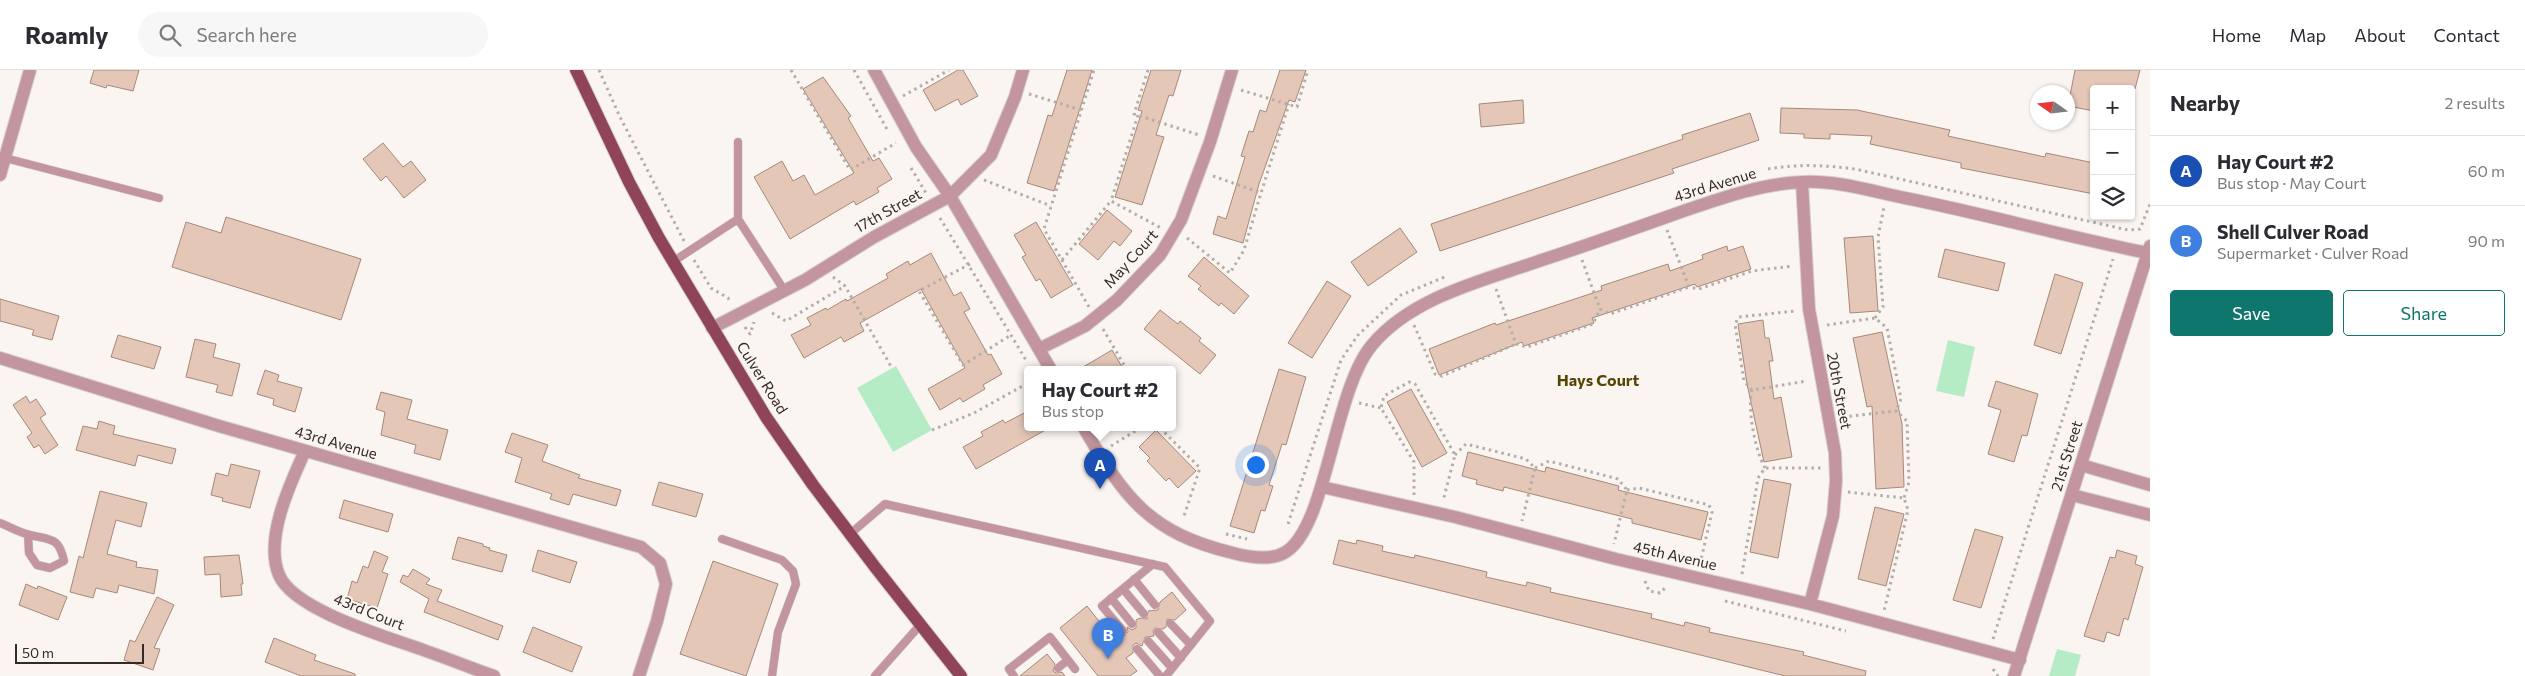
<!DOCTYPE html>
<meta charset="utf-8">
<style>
:root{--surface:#fff;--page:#f7f7f7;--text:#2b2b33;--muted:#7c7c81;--line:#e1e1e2;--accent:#0f766e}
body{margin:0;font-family:Commissioner,sans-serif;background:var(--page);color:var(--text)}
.controls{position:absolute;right:15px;top:15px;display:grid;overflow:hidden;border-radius:5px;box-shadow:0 1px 4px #0004}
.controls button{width:45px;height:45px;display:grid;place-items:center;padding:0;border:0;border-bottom:1px solid var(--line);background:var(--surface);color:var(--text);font:25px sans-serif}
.compass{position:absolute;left:2030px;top:15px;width:45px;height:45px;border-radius:50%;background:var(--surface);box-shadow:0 1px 4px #0004;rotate:284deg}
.scale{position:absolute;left:15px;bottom:12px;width:129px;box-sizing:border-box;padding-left:5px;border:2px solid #352a24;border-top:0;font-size:14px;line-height:18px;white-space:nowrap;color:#352a24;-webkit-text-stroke:4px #fbf5f2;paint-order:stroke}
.you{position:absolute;left:1255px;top:394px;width:18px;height:18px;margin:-12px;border:4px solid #fff;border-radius:50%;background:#1a73e8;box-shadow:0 0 0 8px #1a73e833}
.badge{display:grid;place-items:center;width:32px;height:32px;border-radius:50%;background:var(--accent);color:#fff;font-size:16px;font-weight:700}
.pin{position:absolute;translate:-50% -41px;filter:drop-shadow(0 1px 2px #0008)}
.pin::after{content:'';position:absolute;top:26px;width:18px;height:15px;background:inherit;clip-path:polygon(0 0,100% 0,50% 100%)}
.popup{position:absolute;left:1024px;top:296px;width:152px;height:65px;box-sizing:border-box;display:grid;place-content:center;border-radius:5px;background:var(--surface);filter:drop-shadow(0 1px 4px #0005);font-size:16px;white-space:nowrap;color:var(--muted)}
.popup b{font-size:19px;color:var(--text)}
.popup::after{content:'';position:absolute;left:50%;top:100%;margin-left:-10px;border:10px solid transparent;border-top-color:var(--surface)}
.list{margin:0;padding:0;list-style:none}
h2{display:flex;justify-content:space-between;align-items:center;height:65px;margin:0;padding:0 20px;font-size:21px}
h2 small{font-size:16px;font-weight:400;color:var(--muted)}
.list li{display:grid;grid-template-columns:32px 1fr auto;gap:15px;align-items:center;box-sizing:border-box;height:70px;padding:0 20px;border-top:1px solid var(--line)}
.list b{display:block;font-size:19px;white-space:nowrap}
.list p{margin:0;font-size:16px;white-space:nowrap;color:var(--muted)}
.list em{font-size:16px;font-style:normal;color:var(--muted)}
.actions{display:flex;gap:10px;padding:15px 20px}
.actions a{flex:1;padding:11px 0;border:1px solid var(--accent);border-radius:5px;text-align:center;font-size:18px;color:var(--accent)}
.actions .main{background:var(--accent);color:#fff}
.icon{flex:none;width:28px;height:28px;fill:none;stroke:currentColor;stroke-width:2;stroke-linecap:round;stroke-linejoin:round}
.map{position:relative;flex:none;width:2150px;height:606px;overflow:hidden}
header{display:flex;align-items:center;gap:30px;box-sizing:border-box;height:70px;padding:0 25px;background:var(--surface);border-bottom:1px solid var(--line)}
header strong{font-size:24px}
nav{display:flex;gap:28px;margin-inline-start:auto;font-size:18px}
.search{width:350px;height:45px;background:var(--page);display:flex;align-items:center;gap:12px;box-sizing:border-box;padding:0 18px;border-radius:28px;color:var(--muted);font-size:19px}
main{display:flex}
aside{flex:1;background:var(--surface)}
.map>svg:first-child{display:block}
.green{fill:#b5ecc6}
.building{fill:#e4c7b7;stroke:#a5897a}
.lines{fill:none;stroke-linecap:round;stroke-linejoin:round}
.service-casing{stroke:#d7d0cd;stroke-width:9}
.minor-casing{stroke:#d7d0cd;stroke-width:14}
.tertiary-casing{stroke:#d7d0cd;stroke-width:14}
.primary-casing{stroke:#d7d0cd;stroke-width:14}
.path{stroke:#b5ada9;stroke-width:3;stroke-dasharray:2.5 4;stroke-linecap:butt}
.service{stroke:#c3969f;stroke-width:8}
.minor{stroke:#c3969f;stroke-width:12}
.tertiary{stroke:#c3969f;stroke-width:12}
.primary{stroke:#904459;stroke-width:12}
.labels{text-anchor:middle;stroke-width:4;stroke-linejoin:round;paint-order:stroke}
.street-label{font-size:15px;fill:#352a24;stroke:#fbf5f2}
.neighbourhood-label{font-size:16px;font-weight:bold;fill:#554603;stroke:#fbf5f2}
</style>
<header>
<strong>Roamly</strong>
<div class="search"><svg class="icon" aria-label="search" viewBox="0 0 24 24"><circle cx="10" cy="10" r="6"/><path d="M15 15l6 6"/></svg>Search here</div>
<nav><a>Home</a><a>Map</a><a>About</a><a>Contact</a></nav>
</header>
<main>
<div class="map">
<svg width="2150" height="606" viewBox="0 0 2150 606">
<rect width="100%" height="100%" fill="#fbf5f2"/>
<path class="green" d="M1948,270L1975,277L1964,327L1936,321Z
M896,296L932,360L893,382L857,318Z
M2057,579L2081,585L2075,606H2049Z"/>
<path class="building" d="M94,0H139L133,21L107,15L106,18L90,13Z
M958,0H963L978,26L961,35L958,29L935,41L923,20Z
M1067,0H1092L1054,121L1027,113L1048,45L1052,46Z
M1151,0H1181L1173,26L1169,25L1156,65L1164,67L1142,135L1115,127L1142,41L1138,40Z
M1280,0H1306L1295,32L1289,30L1259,114L1243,173L1213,164L1218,146L1226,149L1245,87L1241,86L1249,61L1253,62L1260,40L1266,42Z
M2075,0H2140L2135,19H2094V41L2068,36Z
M823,7L851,46L848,48L873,91L879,88L892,109L877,118L879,122L856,135L854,131L790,169L754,107L782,91L793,111L804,105L815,125L854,103L803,19Z
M1523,30L1524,53L1481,57L1479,34Z
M1781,38L1857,40L1950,60L1948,66L2045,87L2046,83L2094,93V124L1961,98V93L1870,74L1872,66L1830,64V69L1804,68V64L1780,63Z
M1750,43L1759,70L1672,99L1674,103L1440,181L1431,154L1683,69L1682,65Z
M383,73L403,97L411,91L426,110L404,128L386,106L381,111L363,89Z
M1107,140L1132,161L1120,176L1114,171L1098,190L1079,174Z
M226,147L361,189L341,250L172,197L186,152L221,163Z
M1036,152L1073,215L1051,228L1040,209L1036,211L1022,187L1026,185L1014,165Z
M1400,158L1417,182L1368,216L1351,192Z
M1873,166L1878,241L1850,243L1844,168Z
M1727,176L1728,181L1743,176L1751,199L1697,217L1695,214L1592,248L1594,253L1524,276L1522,272L1439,305L1429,279L1495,253L1496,255L1602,220L1601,216L1668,194L1670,201L1703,189L1702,185Z
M1945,179L2005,193L1998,221L1938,207Z
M931,183L954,226L961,222L970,239L964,242L988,285L991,284L1002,304L983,315L985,319L963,332L960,328L940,340L928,319L965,298L921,219L860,253L864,261L844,272L841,267L804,288L791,265L811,255L807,248L826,238L827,240L846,229L847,231L888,208L886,204L908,191L910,195Z
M1204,187L1249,226L1234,244L1221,233L1219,236L1198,219L1201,216L1188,206Z
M2055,204L2083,213L2061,284L2034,275Z
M1327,211L1351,226L1312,288L1288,273Z
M0,229L59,246L52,270L32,265L34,260L0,251Z
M1160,240L1178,254L1180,251L1201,268L1199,271L1216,285L1200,304L1144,259Z
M1763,250L1765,268H1769L1773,291H1769L1774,329L1781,327L1792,387L1764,392L1747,314L1738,254Z
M1882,262L1902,354L1904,417L1876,419L1872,336L1867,337L1853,268Z
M118,265L161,277L154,299L111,287Z
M195,269L216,274L213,287L240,294L232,326L216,322L218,315L186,307Z
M1112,280L1124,300H1078Z
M1279,299L1306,307L1286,375L1282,374L1269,415L1273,416L1265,441L1261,440L1254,463L1230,456Z
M265,300L279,305L277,311L302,318L295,342L273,335L274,329L257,324Z
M1996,311L2038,324L2027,366L2022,365L2014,392L1988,384L2001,340L1988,336Z
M1411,319L1447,383L1422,397L1387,332Z
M381,322L412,330L407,349L448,360L440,390L414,383L416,375L381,365L385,342L376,339Z
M26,326L30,333L36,329L46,344L40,348L58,375L45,384L39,375L34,378L27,367L32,363L13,335Z
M1028,341V358H1049L976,399L963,377L983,366L981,362L1003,350L1005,353Z
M99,351L115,356L113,364L176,379L172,394L138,385L135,396L76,380L83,356L97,359Z
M1156,360L1196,401L1178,418L1169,408L1166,411L1147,391L1150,388L1139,377Z
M512,363L548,375L542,391L580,405L578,408L621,420L616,436L573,424L569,435L550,429L552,424L515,412L522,388L505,382Z
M1468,382L1545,402L1546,397L1619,416L1618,420L1708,442L1701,470L1632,453V449L1504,417L1503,421L1476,414L1477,410L1462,406Z
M231,394L260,401L250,438L222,431L223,428L211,425L216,403L228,406Z
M1764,409L1791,414L1778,488L1750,482Z
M659,412L703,424L696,447L652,435Z
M100,421L147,433L141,457L116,450L107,484L137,492L136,497L158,500L154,524L119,515L117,523L96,518L93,528L70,522L79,486L83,488Z
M344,430L393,444L388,462L339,448Z
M1875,437L1904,444L1886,516L1858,509Z
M1975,459L2003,467L1981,538L1953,530Z
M458,467L483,474V476L490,478L489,480L507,485L502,502L452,489Z
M1339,470L1356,474L1357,470L1383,476L1382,481L1414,488L1415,485L1487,502L1486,507L1526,516L1527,512L1551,518L1550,522L1652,544L1651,548L1684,556L1685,552L1710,558L1709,562L1804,582L1803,585L1866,601L1865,606H1785L1333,494Z
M538,480L577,492L570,513L532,501Z
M2117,480L2137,486L2135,494L2143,497L2128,550L2124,548L2119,566L2107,562L2104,572L2084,566L2110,487L2115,488Z
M374,481L388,487L382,502L388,504L377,538L347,529L352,511L357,513L363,496L368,498Z
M239,485L243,514H241L242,525L221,527L220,504L205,505L204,487Z
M713,491L778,514L746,606L680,584Z
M413,499L430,509L426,514L442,520L437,531L503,556L498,570L424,542L429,529L400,512L403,505L408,507Z
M26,514L37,519L38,516L67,527L58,550L19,535Z
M1172,522L1186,540L1175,550L1167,549L1166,557L1163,559L1155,558L1153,561L1154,566L1145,567L1142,576L1136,573L1133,575V583L1126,588L1137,601L1130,606H1098L1060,558L1087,536L1113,569L1118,564L1124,566L1128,562L1127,557L1132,560L1136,558V550L1140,548L1147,549L1148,541L1158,540L1160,532Z
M157,527L174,535L154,578L160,579L153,600L124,590L130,570L135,572Z
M533,557L582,577L572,602L523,582Z
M274,568L316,585L314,590L355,604V606H301L265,592Z
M1047,584L1055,594L1053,601L1056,603L1062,602L1065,606H1020Z"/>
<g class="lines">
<g class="service-casing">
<path id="service" d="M738,72V149
M5,88L159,128
M674,191L738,149L784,220
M0,453C10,457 20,463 30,465C51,470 59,467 64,491L50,498L37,495L29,483L28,465
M850,464L885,434L1165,497L1210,551L1166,606
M722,469L782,490L793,501L796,514L778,562L772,606
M1134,509L1155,535
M1123,519L1144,544
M1111,528L1132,554
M1170,553L1191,575
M1123,561L1102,536L1153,494
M1158,562L1181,588
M1148,571L1172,598
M1137,579L1160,606
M1058,598L1068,590
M875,606L921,554
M1014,606L1009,599L1050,567L1075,599"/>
</g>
<g class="minor-casing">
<path id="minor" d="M874,0L916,77L950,126L1051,300
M1802,112L1809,239L1835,383L1836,411L1833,446L1810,534
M712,258L805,210L874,167L950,126L991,85L1015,27L1023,0
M1039,279L1085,256L1117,230L1160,185L1181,150L1210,72L1232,0
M0,288L219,356L641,477L660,493L666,514L657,551L639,606
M1084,358C1125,429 1150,463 1233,483C1248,487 1269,491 1284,483C1327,460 1333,321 1372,275C1412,227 1482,211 1539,191C1585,176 1630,160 1675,144C1716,130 1758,114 1802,112C1836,110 1871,121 1905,128C1986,144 2066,167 2148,183
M305,381C290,414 264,469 279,505C294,541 391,568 426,581C449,589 471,598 494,606
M2081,395L2150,415
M1322,417L1455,447L1616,489L1810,534L2020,590
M2072,425L2150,445"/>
</g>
<g class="tertiary-casing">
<path id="tertiary" d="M0,105L30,0
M2014,606L2150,176"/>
</g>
<g class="primary-casing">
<path id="primary" d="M576,0L629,112L659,168L766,347L813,415L875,497L961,606"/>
</g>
<path class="path" d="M599,0L620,47L684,171
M791,0L850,100L896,73
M854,0L888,61
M1148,0L1134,44L1199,65
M1241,20L1297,37L1308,0
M1029,24L1081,40
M903,26L949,0
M1138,45L1111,131L1161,158
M911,98L926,123
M1768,99C1797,94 1825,95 1855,99L2128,160L2140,159L2150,134
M1213,106L1261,123L1289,34
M984,110L1051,136
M940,148L1026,290
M1667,160L1689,217L1699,219L1752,201L1793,196
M1187,168L1230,203L1244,180L1261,123
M694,190L711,218L728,228L731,233
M1062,190L1111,131
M1582,190L1600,239L1610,244L1689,217
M970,194L919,221L963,295L1011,265
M833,207L845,216L892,298
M1496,219L1516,274L1527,277L1593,254L1600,239
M1089,237L1044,159L1094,0
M772,243L786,251L845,216
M1875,248L1883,237L1878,167L1884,137
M1414,255L1435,304L1442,306L1516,274
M1827,255L1875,248L1887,258L1901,329L1896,341
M745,257L750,264L754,252
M1103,259L1127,300
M1752,320L1744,311L1735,254L1739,247L1795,241
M1359,333L1381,338
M1843,347L1896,341L1907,351L1909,412L1904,428
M1160,358L1200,398L1183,449
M932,360L974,343L1028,313
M1111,376L1140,358
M1455,385L1466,374L1526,389L1535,398L1522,451
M1535,398L1549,391L1618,409L1627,420L1614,474
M1765,398C1755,380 1747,339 1752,320L1807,311
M1627,420L1639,418L1709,435L1712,442L1700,494
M1848,422L1904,428L1908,440L1884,541
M1414,425V392L1381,338L1384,326L1409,312L1415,314L1455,385L1443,431
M1288,454L1341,290L1358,265L1401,225L1447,206
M1226,464L1247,469
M1742,504L1758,408L1765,398H1822
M1645,511L1649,521L1660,523L1666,517H1668
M1725,531L1846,561
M1993,569L2113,189
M1993,599L1998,606"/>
<use href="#service" class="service"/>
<use href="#minor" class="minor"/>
<use href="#tertiary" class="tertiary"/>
<use href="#primary" class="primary"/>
</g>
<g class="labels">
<g class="street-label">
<text transform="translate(1715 115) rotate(-17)" y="5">43rd Avenue</text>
<text transform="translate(888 141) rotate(-29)" y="5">17th Street</text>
<text transform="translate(1131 189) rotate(-48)" y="5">May Court</text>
<text transform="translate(762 308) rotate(58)" y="5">Culver Road</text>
<text transform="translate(1839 321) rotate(79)" y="5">20th Street</text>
<text transform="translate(336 373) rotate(16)" y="5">43rd Avenue</text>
<text transform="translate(2067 386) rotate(-73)" y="5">21st Street</text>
<text transform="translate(1675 486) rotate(13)" y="5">45th Avenue</text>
<text transform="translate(369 542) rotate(22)" y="5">43rd Court</text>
</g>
<g class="neighbourhood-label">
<text x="1598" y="316">Hays Court</text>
</g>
</g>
</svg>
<div class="controls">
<button>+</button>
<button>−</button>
<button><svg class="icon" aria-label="layers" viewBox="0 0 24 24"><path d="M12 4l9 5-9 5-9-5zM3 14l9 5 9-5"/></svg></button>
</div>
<svg class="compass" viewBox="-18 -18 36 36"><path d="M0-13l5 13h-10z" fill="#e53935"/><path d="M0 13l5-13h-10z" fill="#7c7c81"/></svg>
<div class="scale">50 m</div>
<div class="you"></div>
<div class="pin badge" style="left:1100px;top:419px;background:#1a4fb4">A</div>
<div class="popup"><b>Hay Court #2</b>Bus stop</div>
<div class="pin badge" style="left:1108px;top:589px;background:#3f7fe0">B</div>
</div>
<aside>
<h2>Nearby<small>2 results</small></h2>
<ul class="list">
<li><span class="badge" style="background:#1a4fb4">A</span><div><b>Hay Court #2</b><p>Bus stop · May Court</p></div><em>60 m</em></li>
<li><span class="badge" style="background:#3f7fe0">B</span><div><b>Shell Culver Road</b><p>Supermarket · Culver Road</p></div><em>90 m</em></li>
</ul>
<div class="actions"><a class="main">Save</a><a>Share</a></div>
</aside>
</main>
